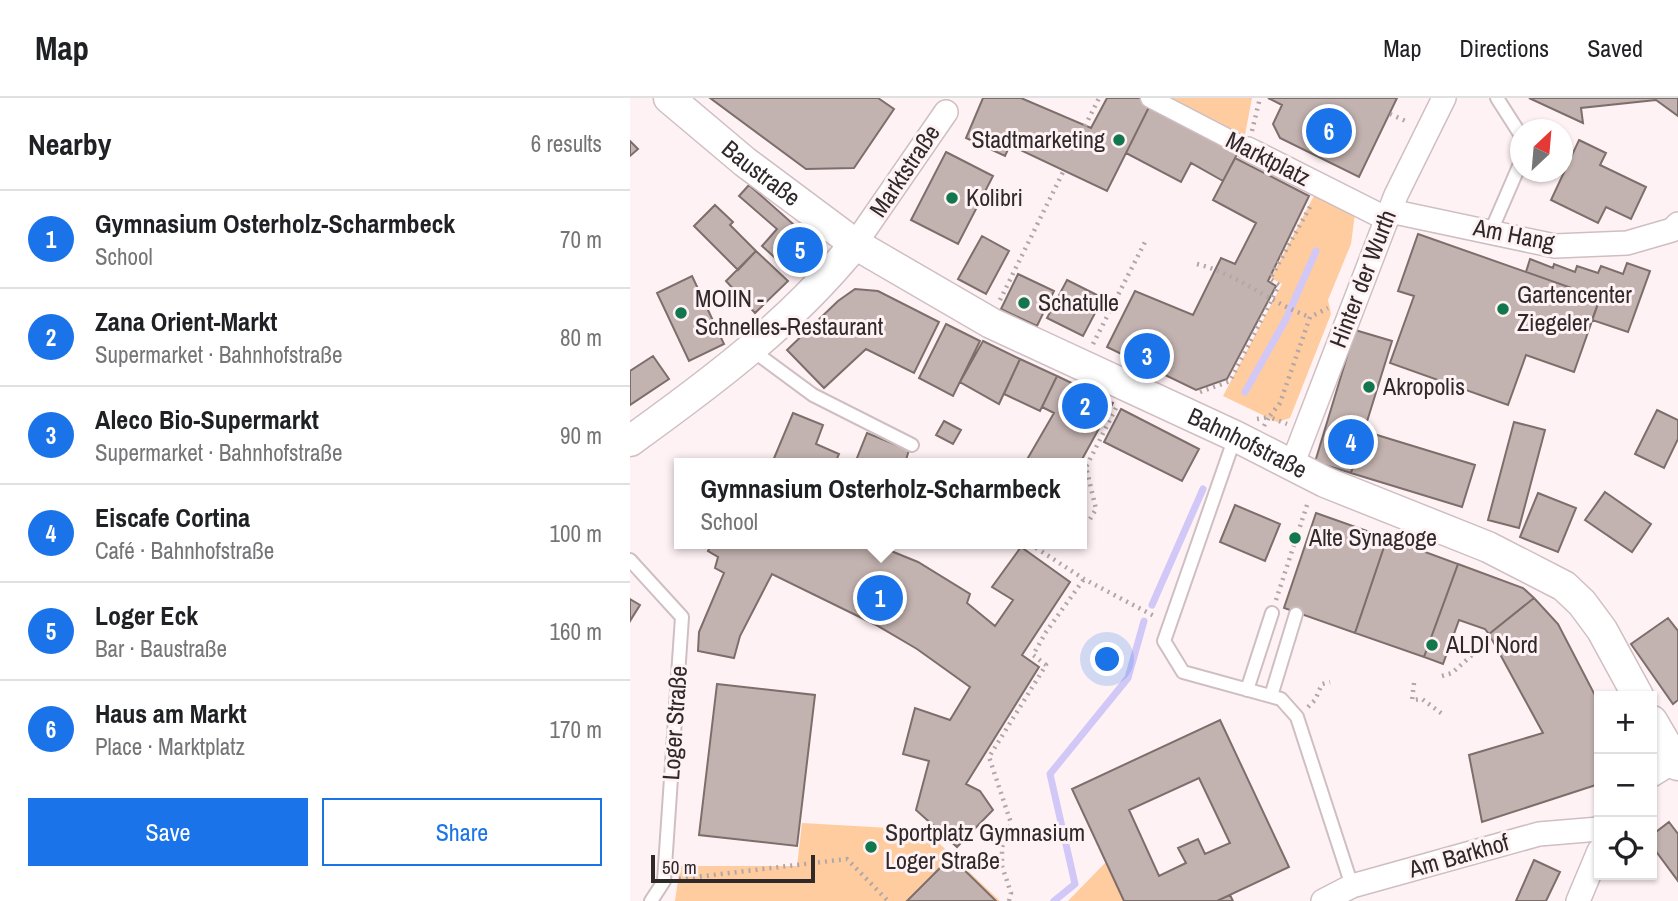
<!DOCTYPE html>
<meta charset="utf-8">
<style>
:root{--surface:#fff;--page:#f6f6f6;--text:#202124;--muted:#757577;--line:#e0e0e0;--accent:#1a73e8}
body{margin:0;font-family:"Archivo Narrow",sans-serif;background:var(--page);color:var(--text)}
.controls{position:absolute;right:21px;bottom:21px;display:grid;overflow:hidden;border-radius:0px;box-shadow:0 2px 5px #0004}
.controls button{width:63px;height:63px;display:grid;place-items:center;padding:0;border:0;border-bottom:2px solid var(--line);background:var(--surface);color:var(--text);font:35px sans-serif}
.compass{position:absolute;left:880px;top:21px;width:63px;height:63px;border-radius:50%;background:var(--surface);box-shadow:0 2px 5px #0004;rotate:26deg}
.scale{position:absolute;left:21px;bottom:18px;width:164px;box-sizing:border-box;padding-left:7px;border:4px solid #2f292a;border-top:0;font-size:19px;line-height:24px;white-space:nowrap;color:#2f292a;-webkit-text-stroke:5px #fff2f5;paint-order:stroke}
.you{position:absolute;left:478px;top:562px;width:24px;height:24px;margin:-18px;border:5px solid #fff;border-radius:50%;background:#1a73e8;box-shadow:0 0 0 10px #1a73e833}
.badge{display:grid;place-items:center;width:46px;height:46px;border-radius:50%;background:var(--accent);color:#fff;font-size:23px;font-weight:700}
.pin{position:absolute;translate:-50% -50%;border:4px solid #fff;box-shadow:0 2px 7px #0006}
.popup{position:absolute;left:44px;top:360px;width:413px;height:91px;box-sizing:border-box;display:grid;place-content:center;border-radius:0px;background:var(--surface);filter:drop-shadow(0 2px 5px #0005);font-size:23px;white-space:nowrap;color:var(--muted)}
.popup b{font-size:26px;color:var(--text)}
.popup::after{content:'';position:absolute;left:50%;top:100%;margin-left:-14px;border:14px solid transparent;border-top-color:var(--surface)}
.list{margin:0;padding:0;list-style:none}
h2{display:flex;justify-content:space-between;align-items:center;height:91px;margin:0;padding:0 28px;font-size:30px}
h2 small{font-size:23px;font-weight:400;color:var(--muted)}
.list li{display:grid;grid-template-columns:46px 1fr auto;gap:21px;align-items:center;box-sizing:border-box;height:98px;padding:0 28px;border-top:2px solid var(--line)}
.list b{display:block;font-size:26px;white-space:nowrap}
.list p{margin:0;font-size:23px;white-space:nowrap;color:var(--muted)}
.list em{font-size:23px;font-style:normal;color:var(--muted)}
.actions{display:flex;gap:14px;padding:21px 28px}
.actions a{flex:1;padding:16px 0;border:2px solid var(--accent);border-radius:0px;text-align:center;font-size:24px;color:var(--accent)}
.actions .main{background:var(--accent);color:#fff}
.icon{flex:none;width:38px;height:38px;fill:none;stroke:currentColor;stroke-width:2;stroke-linecap:round;stroke-linejoin:round}
.map{position:relative;flex:none;width:1048px;height:803px;overflow:hidden}
header{display:flex;align-items:center;gap:42px;box-sizing:border-box;height:98px;padding:0 35px;background:var(--surface);border-bottom:2px solid var(--line)}
header strong{font-size:33px}
nav{display:flex;gap:38px;margin-inline-start:auto;font-size:24px}
main{display:flex}
aside{flex:1;background:var(--surface)}
.map>svg:first-child{display:block}
.green{fill:#fecc9f}
.lines{fill:none;stroke-linecap:round;stroke-linejoin:round}
.stream{stroke:#d2c8f7;stroke-width:7}
.building{fill:#c3b3b0;stroke:#7d6e6b;stroke-width:2;fill-rule:evenodd}
.service-casing{stroke:#cfbfc3;stroke-width:16}
.pedestrian-casing{stroke:#cfbfc3;stroke-width:21}
.minor-casing{stroke:#cfbfc3;stroke-width:26}
.tertiary-casing{stroke:#cfbfc3;stroke-width:33}
.path{stroke:#b1a7a9;stroke-width:4.5;stroke-dasharray:2 5;stroke-linecap:butt}
.service{stroke:#fff;stroke-width:12}
.pedestrian{stroke:#fff;stroke-width:18}
.minor{stroke:#fff;stroke-width:23}
.tertiary{stroke:#fff;stroke-width:30}
.poi-dot{fill:#13774e;stroke:#fff2f5;stroke-width:2.5}
.labels{text-anchor:middle;stroke-width:6;stroke-linejoin:round;paint-order:stroke}
.poi-label{font-size:24px;fill:#2f292a;stroke:#fff2f5;text-anchor:start}
.street-label{font-size:24px;fill:#2f292a;stroke:#fff2f5}
</style>
<header>
<strong>Map</strong>
<nav><a>Map</a><a>Directions</a><a>Saved</a></nav>
</header>
<main>
<aside>
<h2>Nearby<small>6 results</small></h2>
<ul class="list">
<li><span class="badge">1</span><div><b>Gymnasium Osterholz-Scharmbeck</b><p>School</p></div><em>70 m</em></li>
<li><span class="badge">2</span><div><b>Zana Orient-Markt</b><p>Supermarket · Bahnhofstraße</p></div><em>80 m</em></li>
<li><span class="badge">3</span><div><b>Aleco Bio-Supermarkt</b><p>Supermarket · Bahnhofstraße</p></div><em>90 m</em></li>
<li><span class="badge">4</span><div><b>Eiscafe Cortina</b><p>Café · Bahnhofstraße</p></div><em>100 m</em></li>
<li><span class="badge">5</span><div><b>Loger Eck</b><p>Bar · Baustraße</p></div><em>160 m</em></li>
<li><span class="badge">6</span><div><b>Haus am Markt</b><p>Place · Marktplatz</p></div><em>170 m</em></li>
</ul>
<div class="actions"><a class="main">Save</a><a>Share</a></div>
</aside>
<div class="map">
<svg width="1048" height="803" viewBox="0 0 1048 803">
<rect width="100%" height="100%" fill="#fff2f5"/>
<path class="green" d="M532,0H622L614,42Z
M688,90L726,108L721,146L698,202L701,216L660,320L647,324L593,298L652,186L641,180Z
M172,725L295,732L370,803H45L50,768H167Z
M476,764L494,803H438Z"/>
<g class="lines">
<path class="stream" d="M615,294L656,221L686,153
M522,507L573,391
M424,803L445,786L420,676L498,580L514,523"/>
</g>
<path class="building" d="M80,0H248L264,11L224,70L176,71Z
M353,0H391L461,30L477,0H510L521,5L477,93L380,47L375,58L336,40Z
M638,0H767L729,79L650,40L643,26L652,7Z
M899,0H1048V18L1026,2L951,10L953,25Z
M520,7L610,51L593,83L561,65L551,84L496,55Z
M949,42L976,55L970,67L1016,89L1001,121L976,109L968,125L921,102Z
M0,43L8,51L0,58Z
M316,54L363,78L328,146L281,122Z
M605,60L679,98L638,183L646,188L597,281L566,292L477,249L505,193L563,217L591,160L605,166L626,125L583,102Z
M119,87L189,149L164,177L132,148L147,131L109,98Z
M85,107L103,124L100,127L126,153L108,172L64,128Z
M788,136L970,200L944,274L896,257L878,307L760,265L784,198L768,193Z
M352,138L379,153L356,196L328,181Z
M126,153L158,183L125,215L96,183Z
M900,161L923,170L924,166L945,174L947,168L968,175L971,168L993,176L997,165L1020,173L998,234L962,222L970,200L896,174Z
M388,176L424,193L407,228L371,211Z
M62,178L94,246L59,263L27,195Z
M437,182L473,200L453,238L417,220Z
M225,191L248,193L309,224L284,275L236,251L194,290L157,252L208,203Z
M316,226L350,243L323,298L289,280Z
M725,232L762,243L721,375L685,364Z
M353,243L390,261L369,306L330,284Z
M23,258L39,281L0,307V273Z
M390,261L427,278L410,313L374,296Z
M427,278L483,305L450,365H395L424,315L412,309Z
M491,311L569,351L552,383L474,344Z
M1027,312L1048,322V341L1034,370L1005,356Z
M163,315L193,327L186,346L209,356L205,365H142Z
M314,323L331,332L323,346L306,337Z
M884,324L915,332L889,430L858,422Z
M734,333L845,367L832,409L721,375Z
M237,335L279,352L275,365H225Z
M975,394L1021,426L1002,454L955,422Z
M908,395L946,410L928,454L890,439Z
M605,407L650,426L635,463L590,444Z
M686,415L757,440L725,535L654,510Z
M757,440L828,466L794,559L725,535Z
M81,446H244L288,464L340,496L337,505L365,528L383,502L362,489L391,449L440,484L392,557L409,569L336,686L350,693L363,712L327,749L286,712L299,663L273,656L285,610L320,622L340,589L287,551L246,527L142,476L110,538L104,560L68,553L69,534L94,475L85,470L88,459L78,453Z
M828,466L893,490L904,500L859,536L855,531L829,522L813,566L794,559Z
M904,500L928,526L969,605V686L852,724L839,657L913,635L859,536Z
M0,501L10,507L0,523Z
M1038,520L1048,533V602L1043,606L1001,546Z
M87,586L185,597L167,748L69,737Z
M590,622L659,769L587,803H494L442,691ZM569,680L600,745L575,756L568,741L548,750L556,765L529,778L499,712Z
M1039,724L1048,736V783L1022,748V737Z
M321,759L366,803H277Z
M904,762L930,774L916,803H886Z
M600,797L603,803H587Z"/>
<g class="lines">
<g class="service-casing">
<path id="service" d="M867,0L890,36
M861,133L890,66
M122,252L183,297L282,347
M605,339L534,543L553,574L651,601L667,619L722,788
M0,462L52,519L34,783L21,803
M617,592L642,515
M641,598L666,516"/>
</g>
<g class="pedestrian-casing">
<path id="pedestrian" d="M520,0L618,51"/>
</g>
<g class="minor-casing">
<path id="minor" d="M618,51L757,121
M760,113L925,148L997,145L1042,132L1048,126
M225,146L316,14
M662,367L766,97L814,0
M1022,677L1048,661
M693,803L722,788L909,736L969,731
M948,803L969,753"/>
</g>
<g class="tertiary-casing">
<g id="tertiary">
<path id="s1" d="M39,0L115,64L225,146L361,225L605,338L695,384L858,449L934,488L952,505L972,532L1008,598"/>
<path d="M0,343C82,284 161,225 225,146"/>
<path d="M1022,623L1048,667"/>
</g>
</g>
<path class="path" d="M760,16L778,24
M455,28L469,0
M622,33L630,0
M567,166C608,176 640,205 680,219
M370,202L434,72
M463,246L515,144
M570,294L600,283L649,187L640,181L681,107
M627,321L639,319L650,305L680,219L698,210
M634,328L639,319L657,326
M460,421L466,411L456,369L486,310
M400,446L454,481L526,519
M646,502L678,404
M812,578L822,575L862,539
M784,585L782,602L792,601L815,618
M678,609L685,602L692,586L700,584
M49,781L217,761L258,803
M379,803L381,795L372,768V749L381,725L359,659L416,567L403,557L416,534L454,481"/>
<use href="#service" class="service"/>
<use href="#pedestrian" class="pedestrian"/>
<use href="#minor" class="minor"/>
<use href="#tertiary" class="tertiary"/>
</g>
<g class="poi-dot">
<circle cx="489" cy="42" r="7"/>
<circle cx="322" cy="100" r="7"/>
<circle cx="394" cy="205" r="7"/>
<circle cx="873" cy="211" r="7"/>
<circle cx="51" cy="215" r="7"/>
<circle cx="739" cy="289" r="7"/>
<circle cx="665" cy="440" r="7"/>
<circle cx="802" cy="547" r="7"/>
<circle cx="241" cy="749" r="7"/>
</g>
<g class="labels">
<g class="poi-label">
<text x="475" y="50" text-anchor="end">Stadtmarketing</text>
<text x="336" y="108">Kolibri</text>
<text x="887" y="205">Gartencenter<tspan x="887" dy="28">Ziegeler</tspan></text>
<text x="65" y="209">MOIIN -<tspan x="65" dy="28">Schnelles-Restaurant</tspan></text>
<text x="408" y="213">Schatulle</text>
<text x="753" y="297">Akropolis</text>
<text x="679" y="448">Alte Synagoge</text>
<text x="816" y="555">ALDI Nord</text>
<text x="255" y="743">Sportplatz Gymnasium<tspan x="255" dy="28">Loger Straße</tspan></text>
</g>
<g class="street-label">
<text transform="translate(638 61) rotate(27)" y="8">Marktplatz</text>
<text transform="translate(275 73) rotate(-56)" y="8">Marktstraße</text>
<text dy="8" stroke="none"><textPath href="#s1" startOffset="119">Baustraße</textPath></text>
<text transform="translate(884 137) rotate(11)" y="8">Am Hang</text>
<text transform="translate(733 181) rotate(-69)" y="8">Hinter der Wurth</text>
<text dy="8" stroke="none"><textPath href="#s1" startOffset="677">Bahnhofstraße</textPath></text>
<text transform="translate(45 625) rotate(-86)" y="8">Loger Straße</text>
<text transform="translate(829 758) rotate(-16)" y="8">Am Barkhof</text>
</g>
</g>
</svg>
<div class="controls">
<button>+</button>
<button>−</button>
<button><svg class="icon" aria-label="locate" viewBox="0 0 24 24"><circle cx="12" cy="12" r="6"/><path d="M12 2v4M12 18v4M2 12h4M18 12h4"/></svg></button>
</div>
<svg class="compass" viewBox="-18 -18 36 36"><path d="M0-13l5 13h-10z" fill="#e53935"/><path d="M0 13l5-13h-10z" fill="#757577"/></svg>
<div class="scale">50 m</div>
<div class="you"></div>
<div class="pin badge" style="left:250px;top:500px">1</div>
<div class="popup"><b>Gymnasium Osterholz-Scharmbeck</b>School</div>
<div class="pin badge" style="left:455px;top:308px">2</div>
<div class="pin badge" style="left:517px;top:258px">3</div>
<div class="pin badge" style="left:721px;top:344px">4</div>
<div class="pin badge" style="left:170px;top:152px">5</div>
<div class="pin badge" style="left:699px;top:33px">6</div>
</div>
</main>
